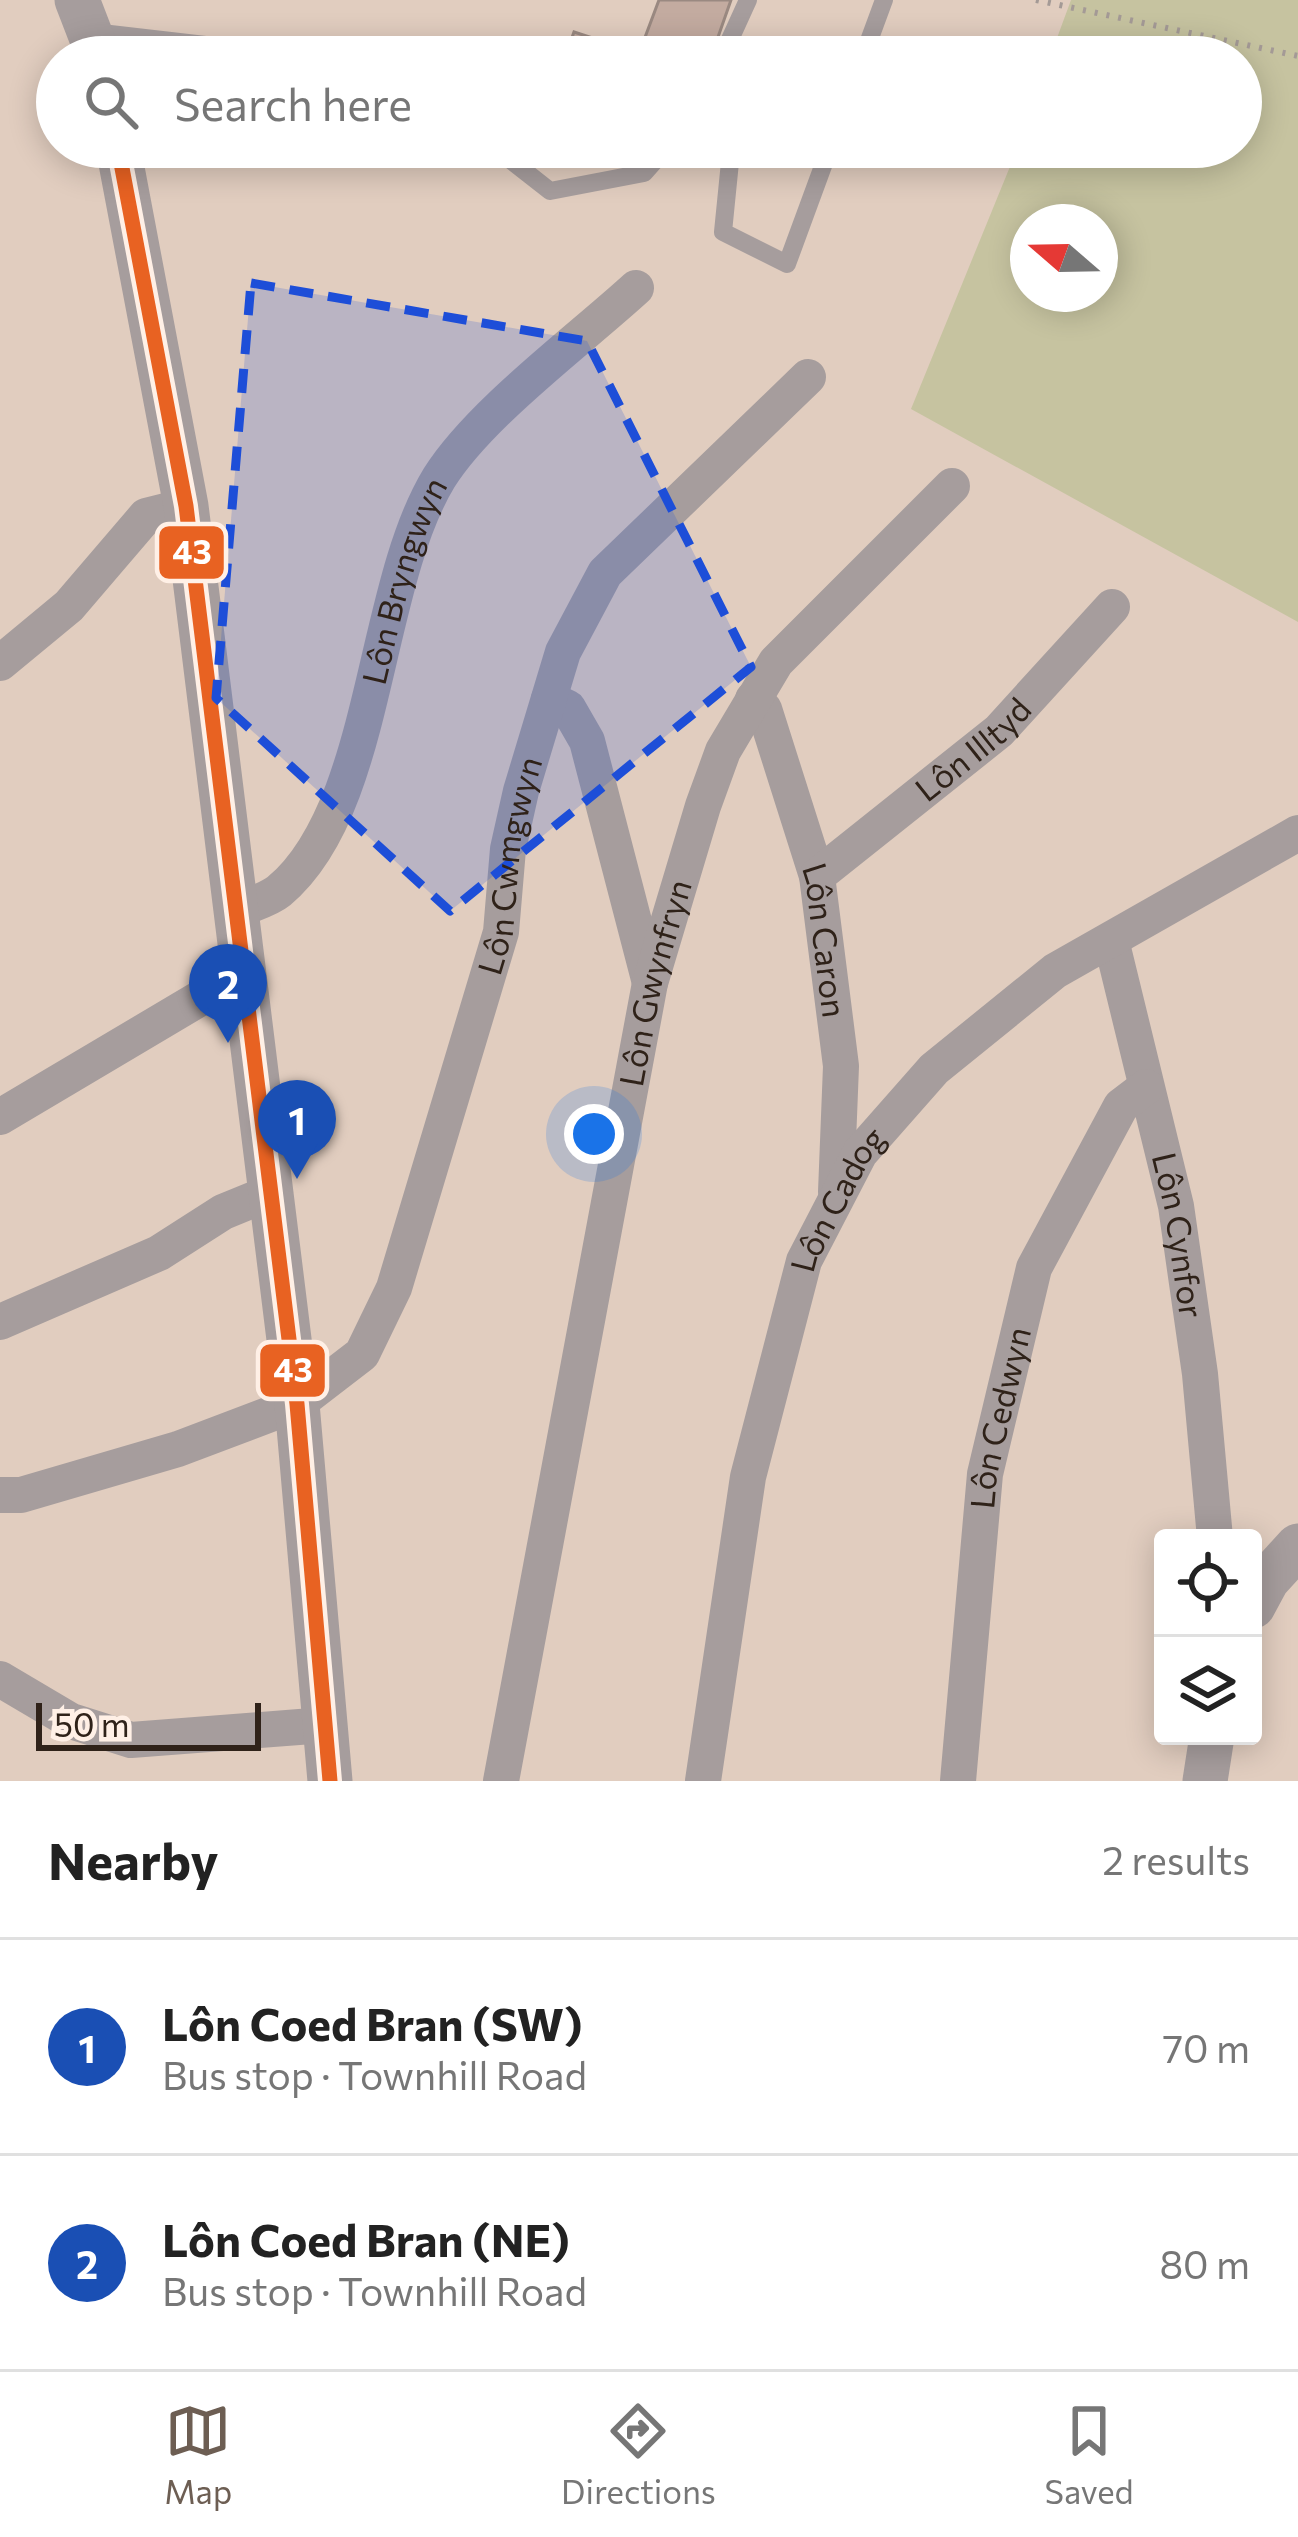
<!DOCTYPE html>
<meta charset="utf-8">
<style>
:root{--surface:#fff;--page:#f2f2f2;--text:#222;--muted:#767676;--line:#e0e0e0;--accent:#6d5e53}
body{margin:0;font-family:Commissioner,sans-serif;background:var(--page);color:var(--text)}
.controls{position:absolute;right:36px;bottom:36px;display:grid;overflow:hidden;border-radius:12px;box-shadow:0 6px 30px #0003}
.controls button{width:108px;height:108px;display:grid;place-items:center;padding:0;border:0;border-bottom:3px solid var(--line);background:var(--surface);color:var(--text);font:60px sans-serif}
.compass{position:absolute;left:1010px;top:204px;width:108px;height:108px;border-radius:50%;background:var(--surface);box-shadow:0 6px 30px #0003;rotate:290deg}
.scale{position:absolute;left:36px;bottom:30px;width:225px;box-sizing:border-box;padding-left:12px;border:6px solid #2f2219;border-top:0;font-size:33px;line-height:42px;white-space:nowrap;color:#2f2219;-webkit-text-stroke:9px #fff0e6;paint-order:stroke}
.you{position:absolute;left:594px;top:1134px;width:42px;height:42px;margin:-30px;border:9px solid #fff;border-radius:50%;background:#1a73e8;box-shadow:0 0 0 18px #1a73e833}
.badge{display:grid;place-items:center;width:78px;height:78px;border-radius:50%;background:var(--accent);color:#fff;font-size:39px;font-weight:700}
.pin{position:absolute;translate:-50% -99px;filter:drop-shadow(0 3px 6px #0008)}
.pin::after{content:'';position:absolute;top:63px;width:42px;height:36px;background:inherit;clip-path:polygon(0 0,100% 0,50% 100%)}
.list{margin:0;padding:0;list-style:none}
h2{display:flex;justify-content:space-between;align-items:center;height:156px;margin:0;padding:0 48px;font-size:51px}
h2 small{font-size:39px;font-weight:400;color:var(--muted)}
.list li{display:grid;grid-template-columns:78px 1fr auto;gap:36px;align-items:center;box-sizing:border-box;height:216px;padding:0 48px;border-top:3px solid var(--line)}
.list b{display:block;font-size:45px;white-space:nowrap}
.list p{margin:0;font-size:39px;white-space:nowrap;color:var(--muted)}
.list em{font-size:39px;font-style:normal;color:var(--muted)}
.icon{flex:none;width:66px;height:66px;fill:none;stroke:currentColor;stroke-width:2;stroke-linecap:round;stroke-linejoin:round}
.map{position:relative;flex:none;width:1298px;height:1781px;overflow:hidden}
.search{position:absolute;background:var(--surface);box-shadow:0 6px 30px #0003;left:36px;right:36px;top:36px;height:132px;display:flex;align-items:center;gap:30px;box-sizing:border-box;padding:0 42px;border-radius:66px;color:var(--muted);font-size:45px}
.sheet{height:588px;background:var(--surface)}
nav{display:flex;justify-content:space-around;align-items:center;box-sizing:border-box;height:168px;border-top:3px solid var(--line);background:var(--surface);font-size:33px;color:var(--muted)}
nav a{display:grid;justify-items:center;gap:6px}
nav .on{color:var(--accent)}
.map>svg:first-child{display:block}
.green{fill:#c6c3a0;fill-rule:evenodd}
.building{fill:#c3aba0;stroke:#9a8981;stroke-width:3}
.lines{fill:none;stroke-linecap:round;stroke-linejoin:round}
.path{stroke:#a49a96;stroke-width:6;stroke-dasharray:3 9;stroke-linecap:butt}
.service{stroke:#a69d9d;stroke-width:18}
.minor{stroke:#a69d9d;stroke-width:36}
.tertiary{stroke:#a69d9d;stroke-width:45}
.bus-1-casing{stroke:#fff0e6;stroke-width:24}
.bus-1{stroke:#e86222;stroke-width:15}
.marked{fill:#1d4ed8;fill-opacity:0.2;stroke:#1d4ed8;stroke-width:9;stroke-dasharray:24 15;stroke-linejoin:round}
.labels{text-anchor:middle;stroke-width:9;stroke-linejoin:round;paint-order:stroke}
.street-label{font-size:33px;fill:#2f2219;stroke:#fff0e6}
.line-badge{stroke:#fff0e6;stroke-width:4.5}
.badge-label{font-size:33px;text-anchor:middle;font-weight:bold;fill:#fff}
</style>
<div class="map">
<svg width="1298" height="1781" viewBox="0 0 1298 1781">
<rect width="100%" height="100%" fill="#e1cdbf"/>
<path class="green" d="M1071,0H1298V622L911,409L1018,147H1241V57H1050ZM1028,222H1100V294H1028Z"/>
<path class="building" d="M659,0H731L711,57H565L574,32L629,50L644,40Z"/>
<g class="lines">
<path class="path" d="M1036,0L1298,56"/>
<path class="service" d="M93,32L311,57
M722,57L748,0
M863,57L884,0
M494,147L550,191L644,173L667,147
M726,147L731,152L723,232L787,264L830,147"/>
<g class="minor">
<path d="M0,663L69,606L146,516L186,506"/>
<path d="M549,699L568,708L587,741L650,983"/>
<path id="s1" d="M753,699L764,709L817,876L841,1066L836,1192"/>
<path id="s2" d="M817,876L999,731L1112,607"/>
<path id="s3" d="M238,910C251,904 268,900 279,891C378,808 371,590 439,478C479,414 578,341 636,288"/>
<path id="s4" d="M1111,940L1176,1206L1200,1374L1215,1538"/>
<path d="M0,1117L246,971"/>
<path d="M0,1322L159,1253L223,1212L272,1192"/>
<path id="s5" d="M0,1495H21L178,1449L297,1404L362,1354L394,1288L501,932L508,849L521,791L563,652L605,573L808,377"/>
<path d="M0,1679L71,1721L131,1740L325,1725"/>
<path id="s6" d="M501,1781L650,983L703,806L723,751L776,662L952,486"/>
<path id="s7" d="M703,1781L748,1477L804,1261L860,1153L934,1069L1055,971L1298,833"/>
<path id="s8" d="M958,1781L985,1474L1034,1268L1121,1106L1146,1087"/>
</g>
<path class="tertiary" d="M77,0L99,57
M118,147L186,506L297,1404L330,1781
M1253,1606L1267,1580L1298,1546
M1205,1781L1212,1736"/>
<g class="bus-1-casing">
<path id="bus-1" d="M118,147L186,506L297,1404L330,1781"/>
</g>
<use href="#bus-1" class="bus-1"/>
</g>
<path class="marked" d="M251,283L587,341L751,667L450,911L216,698Z"/>
<g class="labels">
<g class="street-label">
<text dy="12" stroke="none"><textPath href="#s3" startOffset="384">Lôn Bryngwyn</textPath></text>
<text dy="12" stroke="none"><textPath href="#s2" startOffset="201">Lôn Illtyd</textPath></text>
<text dy="12" stroke="none"><textPath href="#s5" startOffset="906">Lôn Cwmgwyn</textPath></text>
<text dy="12" stroke="none"><textPath href="#s1" startOffset="255">Lôn Caron</textPath></text>
<text dy="12" stroke="none"><textPath href="#s6" startOffset="813">Lôn Gwynfryn</textPath></text>
<text dy="12" stroke="none"><textPath href="#s7" startOffset="600">Lôn Cadog</textPath></text>
<text dy="12" stroke="none"><textPath href="#s4" startOffset="303">Lôn Cynfor</textPath></text>
<text dy="12" stroke="none"><textPath href="#s8" startOffset="366">Lôn Cedwyn</textPath></text>
</g>
</g>
<g class="line-badge">
<rect x="157" y="524" width="69" height="57" rx="12" fill="#e86222"/>
<rect x="258" y="1342" width="69" height="57" rx="12" fill="#e86222"/>
</g>
<g class="badge-label">
<text x="192" y="564">43</text>
<text x="293" y="1382">43</text>
</g>
</svg>
<div class="controls">
<button><svg class="icon" aria-label="locate" viewBox="0 0 24 24"><circle cx="12" cy="12" r="6"/><path d="M12 2v4M12 18v4M2 12h4M18 12h4"/></svg></button>
<button><svg class="icon" aria-label="layers" viewBox="0 0 24 24"><path d="M12 4l9 5-9 5-9-5zM3 14l9 5 9-5"/></svg></button>
</div>
<svg class="compass" viewBox="-18 -18 36 36"><path d="M0-13l5 13h-10z" fill="#e53935"/><path d="M0 13l5-13h-10z" fill="#767676"/></svg>
<div class="scale">50 m</div>
<div class="you"></div>
<div class="pin badge" style="left:297px;top:1179px;background:#1a4fb4">1</div>
<div class="pin badge" style="left:228px;top:1043px;background:#1a4fb4">2</div>
<div class="search"><svg class="icon" aria-label="search" viewBox="0 0 24 24"><circle cx="10" cy="10" r="6"/><path d="M15 15l6 6"/></svg>Search here</div>
</div>
<section class="sheet">
<h2>Nearby<small>2 results</small></h2>
<ul class="list">
<li><span class="badge" style="background:#1a4fb4">1</span><div><b>Lôn Coed Bran (SW)</b><p>Bus stop · Townhill Road</p></div><em>70 m</em></li>
<li><span class="badge" style="background:#1a4fb4">2</span><div><b>Lôn Coed Bran (NE)</b><p>Bus stop · Townhill Road</p></div><em>80 m</em></li>
</ul>
</section>
<nav>
<a class="on"><svg class="icon" aria-label="map" viewBox="0 0 24 24"><path d="M3 6l6-2 6 2 6-2v14l-6 2-6-2-6 2zM9 4v14M15 6v14"/></svg>Map</a>
<a><svg class="icon" aria-label="directions" viewBox="0 0 24 24"><path d="M12 3l9 9-9 9-9-9zM9 14v-3h6M13 9l2 2-2 2"/></svg>Directions</a>
<a><svg class="icon" aria-label="saved" viewBox="0 0 24 24"><path d="M7 4h10v16l-5-4-5 4z"/></svg>Saved</a>
</nav>
